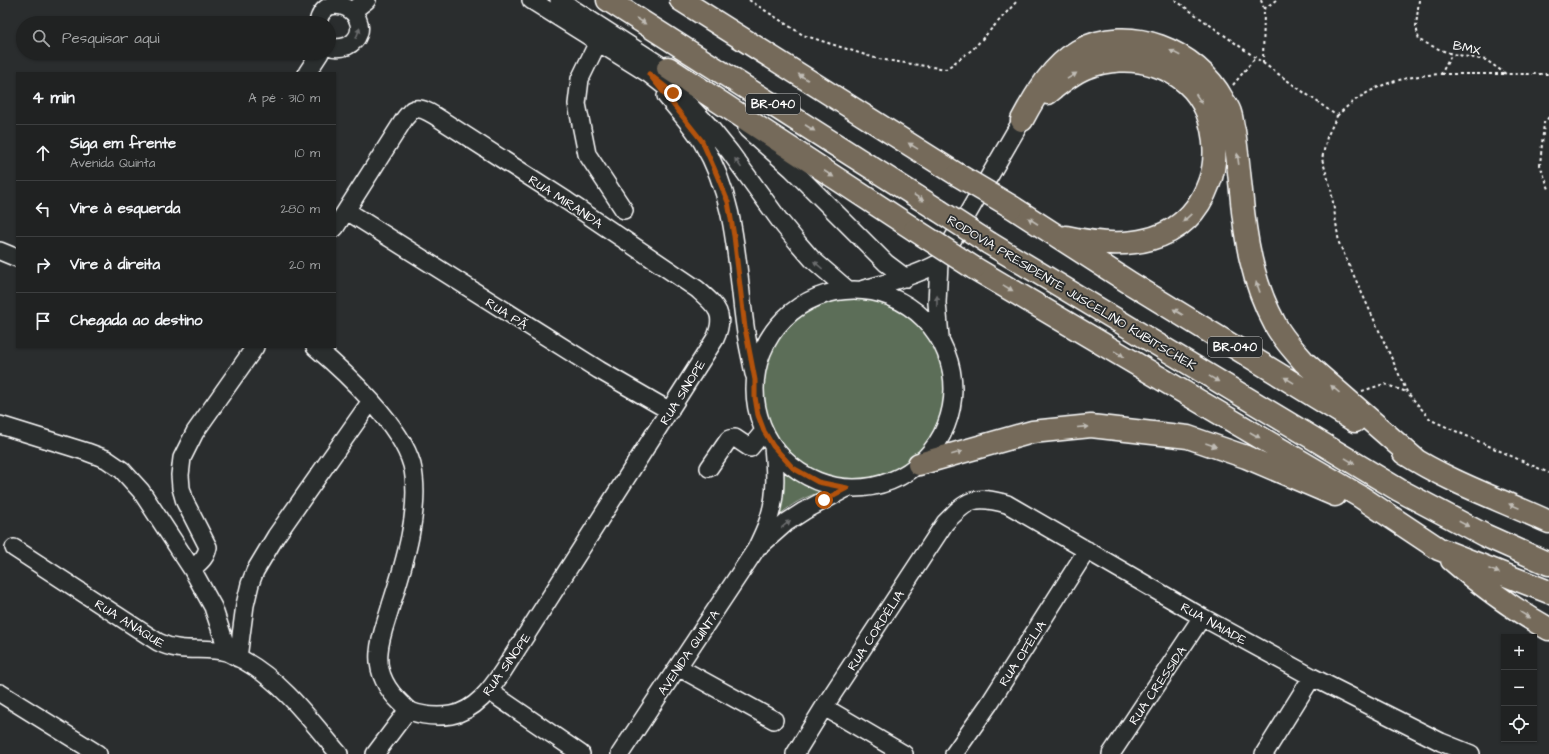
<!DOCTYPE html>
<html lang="pt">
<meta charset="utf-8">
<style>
:root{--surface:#202222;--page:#2d2f2f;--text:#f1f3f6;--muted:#a2a4a5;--line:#3d3f40}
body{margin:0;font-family:"Architects Daughter",sans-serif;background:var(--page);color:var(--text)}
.controls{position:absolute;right:12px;bottom:12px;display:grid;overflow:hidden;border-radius:0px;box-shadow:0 1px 3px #0004}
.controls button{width:36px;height:36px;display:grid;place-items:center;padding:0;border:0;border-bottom:1px solid var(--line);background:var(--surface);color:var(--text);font:20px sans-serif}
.stop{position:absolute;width:12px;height:12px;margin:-9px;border:3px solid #b45309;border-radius:50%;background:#fff}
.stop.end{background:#b45309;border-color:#fff;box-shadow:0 1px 4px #0008}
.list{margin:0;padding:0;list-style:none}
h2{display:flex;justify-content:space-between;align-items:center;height:52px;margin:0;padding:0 16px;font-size:17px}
h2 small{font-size:13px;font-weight:400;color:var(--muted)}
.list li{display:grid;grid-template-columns:26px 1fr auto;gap:12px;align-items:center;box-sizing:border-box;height:56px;padding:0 16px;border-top:1px solid var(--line)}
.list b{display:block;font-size:15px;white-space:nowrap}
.list p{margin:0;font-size:13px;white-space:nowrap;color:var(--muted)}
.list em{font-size:13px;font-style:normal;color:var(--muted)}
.icon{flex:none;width:22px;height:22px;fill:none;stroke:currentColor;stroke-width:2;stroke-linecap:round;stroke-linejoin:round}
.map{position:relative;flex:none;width:1549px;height:754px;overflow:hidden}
.search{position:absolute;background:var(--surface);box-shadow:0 1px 3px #0004;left:16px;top:16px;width:320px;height:44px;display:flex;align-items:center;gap:10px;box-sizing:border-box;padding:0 14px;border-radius:22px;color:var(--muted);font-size:15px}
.panel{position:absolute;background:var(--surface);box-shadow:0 1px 3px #0004;left:16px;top:72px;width:320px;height:276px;border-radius:0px}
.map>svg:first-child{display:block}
.green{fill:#5c6e58;stroke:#aeb6ac}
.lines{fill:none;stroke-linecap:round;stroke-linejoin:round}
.minor-casing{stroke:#fff;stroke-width:20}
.highway-casing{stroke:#fff;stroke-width:25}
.path{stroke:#fff;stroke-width:2;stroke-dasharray:3 3;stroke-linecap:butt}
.minor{stroke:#2a2d2e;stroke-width:17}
.highway{stroke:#746a5a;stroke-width:22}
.highway-bridge-casing{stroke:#fff;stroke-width:25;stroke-linecap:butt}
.highway-bridge{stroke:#746a5a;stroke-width:22}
.oneway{fill:#c0bcb5}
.oneway2{fill:#6a6c6d}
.route{stroke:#b45309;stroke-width:5}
.labels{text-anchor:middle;stroke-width:3.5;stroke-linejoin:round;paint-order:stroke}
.shield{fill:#2a2d2e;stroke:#bfc0c0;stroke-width:1}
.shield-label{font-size:12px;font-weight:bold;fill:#fff}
.street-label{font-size:13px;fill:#fff;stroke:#2a2d2e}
</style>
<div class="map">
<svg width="1549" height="754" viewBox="0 0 1549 754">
<rect width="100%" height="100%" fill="#2a2d2e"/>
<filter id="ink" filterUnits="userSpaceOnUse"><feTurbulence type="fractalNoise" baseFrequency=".025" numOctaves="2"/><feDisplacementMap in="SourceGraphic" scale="8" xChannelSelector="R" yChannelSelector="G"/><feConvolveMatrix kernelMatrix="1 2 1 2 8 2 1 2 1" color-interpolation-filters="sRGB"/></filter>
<g filter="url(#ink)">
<path class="green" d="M762 388a93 93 0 1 1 186 0a93 93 0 1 1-186 0Z
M779,459L794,476L808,486L828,490C803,497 792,503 774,520Z"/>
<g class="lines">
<g class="minor-casing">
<path id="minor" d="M531,0L649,74L690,106L709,126L730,152L780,221L798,243L812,259L848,290
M559,0L677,76
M354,10L367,0
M318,23C319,16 323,9 330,6C356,0 372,34 347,46C341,48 335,49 329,46
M598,42L580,79L577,104L587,154L624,210
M307,73L320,53
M666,96C678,111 692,125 702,142C737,200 736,262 745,326C747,342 751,358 754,374
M747,129L792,169L886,263L906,278
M347,211L599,370L670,411
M0,251L17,258
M864,289C890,282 915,276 939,263
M755 389a99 99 0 1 1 198 0a99 99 0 1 1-198 0Z
M940,337L937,303L939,263L1022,120
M315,347C346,373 401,425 412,465C422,507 404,565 391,605C387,620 380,636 379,652C377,672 387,690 401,703C404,706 406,709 410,711C423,716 438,717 451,715C475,711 491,689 503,671L715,339C727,313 715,305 697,289L567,201L446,123C438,118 422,105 412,110C410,112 407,116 405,118L335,228
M0,425L87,452L106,459L122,470L141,491L192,569L213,607L228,652
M709,468L729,439L735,438L750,448L764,431
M761,545L787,522L804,511L847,488
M14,548L158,642C181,654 203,646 227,652C232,654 238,658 243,660C283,682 310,720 339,754
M192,569C200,562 206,558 208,547L185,502L181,488L180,475L182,458L195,432L255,347
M238,658L245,605L250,584L255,571L276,536L371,401
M678,667L774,720
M489,691L581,754
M0,693L98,754
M824,707L904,754
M375,754L408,710
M620,754L756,549C761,538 767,527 770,515C777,492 775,469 773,446
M795,754L824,707L945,523C968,499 974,495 1007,504L1202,617L1312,677L1441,742L1471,754
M954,754L989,704L1087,550
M1111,754L1202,617
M1264,754L1312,677"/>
</g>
<g class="highway-casing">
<path id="highway" d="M608,0L938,210
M681,0L958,175
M668,68L915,230
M1048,93C1059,84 1071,74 1085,68C1129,50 1187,64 1207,112C1215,133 1218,161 1209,183C1186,247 1124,250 1066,237
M1022,120C1036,94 1052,66 1078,51C1129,22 1197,51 1223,100C1225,104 1229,108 1230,113C1232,118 1232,125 1234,131C1237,151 1239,171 1241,191C1245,238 1252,282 1275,324C1282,338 1294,350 1304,362L1417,461
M1012,207L1130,283L1355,421
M989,243L1399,490L1484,535L1549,564
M974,268L1361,497L1439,549L1549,592
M1404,453C1449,482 1501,500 1549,522
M919,464L1032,432L1091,426L1188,437L1246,457L1335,495
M1452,560C1482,586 1514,610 1549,629"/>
</g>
<path class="path" d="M749,0L803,35L878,59L946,69L973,49L1018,0
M1175,0L1337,116L1327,137L1322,159L1331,189L1339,243L1407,392L1431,420L1549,473
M1261,0L1264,9
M1419,0L1416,26L1419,40L1441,50L1452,54L1486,60L1506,74H1549
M1263,63L1264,9L1276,0
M1441,74H1506
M1233,85L1255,58
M1337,116C1366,86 1401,76 1441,74L1452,54
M1549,117L1544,123L1540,165L1549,189
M1362,391L1384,384L1407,392"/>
<use href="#minor" class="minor"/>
<use href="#highway" class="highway"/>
<g class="highway-bridge-casing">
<path id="highway-bridge" d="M958,175L1012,207
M938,210L989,243
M915,230L974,268"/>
</g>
<use href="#highway-bridge" class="highway-bridge"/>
</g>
<defs><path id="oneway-solid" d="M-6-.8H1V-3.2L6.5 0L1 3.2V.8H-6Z"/></defs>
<g class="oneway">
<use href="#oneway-solid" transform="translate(641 21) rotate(32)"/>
<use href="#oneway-solid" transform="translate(1175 53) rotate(-152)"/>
<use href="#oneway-solid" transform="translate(1072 76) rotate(-32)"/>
<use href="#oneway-solid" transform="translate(803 77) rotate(-148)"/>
<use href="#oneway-solid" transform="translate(1199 99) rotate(56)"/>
<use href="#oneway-solid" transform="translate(810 128) rotate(33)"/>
<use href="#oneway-solid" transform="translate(913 146) rotate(-148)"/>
<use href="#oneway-solid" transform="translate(1238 159) rotate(-98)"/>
<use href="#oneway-solid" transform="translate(829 174) rotate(33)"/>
<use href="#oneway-solid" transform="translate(919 198) rotate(33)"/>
<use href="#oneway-solid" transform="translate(1187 218) rotate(137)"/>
<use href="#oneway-solid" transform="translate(1033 221) rotate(-147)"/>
<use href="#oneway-solid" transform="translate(1258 287) rotate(-110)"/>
<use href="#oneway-solid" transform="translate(1008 288) rotate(31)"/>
<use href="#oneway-solid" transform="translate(1178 312) rotate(-148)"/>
<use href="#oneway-solid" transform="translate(1119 354) rotate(31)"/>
<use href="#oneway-solid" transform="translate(1214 379) rotate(31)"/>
<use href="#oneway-solid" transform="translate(1289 380) rotate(-149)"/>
<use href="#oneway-solid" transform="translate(1335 389) rotate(-139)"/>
<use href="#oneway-solid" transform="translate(1083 427) rotate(-5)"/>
<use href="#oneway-solid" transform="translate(1255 435) rotate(30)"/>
<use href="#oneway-solid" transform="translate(1211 445) rotate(19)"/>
<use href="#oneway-solid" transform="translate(957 453) rotate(-16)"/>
<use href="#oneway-solid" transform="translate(1350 461) rotate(32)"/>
<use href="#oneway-solid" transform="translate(1514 506) rotate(-157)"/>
<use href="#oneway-solid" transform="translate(1464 524) rotate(28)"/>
<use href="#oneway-solid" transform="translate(1494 571) rotate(22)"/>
<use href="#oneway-solid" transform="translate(1525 615) rotate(32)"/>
</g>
<g class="oneway2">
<use href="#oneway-solid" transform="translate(358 33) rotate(-70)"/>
<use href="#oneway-solid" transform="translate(738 163) rotate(-125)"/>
<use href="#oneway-solid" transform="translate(818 265) rotate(-140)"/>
<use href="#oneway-solid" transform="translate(937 301) rotate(-89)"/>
<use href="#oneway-solid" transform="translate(786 524) rotate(-39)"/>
</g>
</g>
<g class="lines" filter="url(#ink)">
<path class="route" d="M673,93L649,74L702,141L714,168L728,202L734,236L745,328L755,380V397L758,415L764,431L773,446L793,468L818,482L847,488L824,500"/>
</g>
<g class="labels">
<g class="shield">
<rect x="746" y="94" width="54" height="20" rx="3"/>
<rect x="1208" y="337" width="54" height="20" rx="3"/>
</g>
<g class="shield-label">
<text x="773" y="108">BR-040</text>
<text x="1235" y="351">BR-040</text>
</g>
<g class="street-label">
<text transform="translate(1467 47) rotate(12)" y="5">BMX</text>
<text transform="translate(566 201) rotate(33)" y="5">RUA MIRANDA</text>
<text transform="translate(1072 292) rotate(31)" y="5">RODOVIA PRESIDENTE JUSCELINO KUBITSCHEK</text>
<text transform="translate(507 313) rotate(32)" y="5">RUA PÃ</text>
<text transform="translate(682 392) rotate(-58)" y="5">RUA SINOPE</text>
<text transform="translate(130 623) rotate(32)" y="5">RUA ANAQUE</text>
<text transform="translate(1214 623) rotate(29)" y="5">RUA NAIADE</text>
<text transform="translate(875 630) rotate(-57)" y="5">RUA CORDÉLIA</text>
<text transform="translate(688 652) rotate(-56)" y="5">AVENIDA QUINTA</text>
<text transform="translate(1022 653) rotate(-57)" y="5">RUA OFÉLIA</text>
<text transform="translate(506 664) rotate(-55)" y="5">RUA SINOPE</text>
<text transform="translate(1157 685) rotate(-56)" y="5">RUA CRESSIDA</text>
</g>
</g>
</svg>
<div class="controls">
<button>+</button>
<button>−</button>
<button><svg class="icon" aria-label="locate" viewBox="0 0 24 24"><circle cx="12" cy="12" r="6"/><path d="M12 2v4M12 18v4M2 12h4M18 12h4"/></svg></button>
</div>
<div class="stop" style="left:824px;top:500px"></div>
<div class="stop end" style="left:673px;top:93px"></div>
<div class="search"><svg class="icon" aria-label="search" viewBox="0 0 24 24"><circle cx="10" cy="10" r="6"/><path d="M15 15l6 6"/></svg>Pesquisar aqui</div>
<section class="panel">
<h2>4 min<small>A pé · 310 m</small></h2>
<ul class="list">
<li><svg class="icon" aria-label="ahead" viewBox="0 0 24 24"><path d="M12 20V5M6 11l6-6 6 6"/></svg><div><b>Siga em frente</b><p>Avenida Quinta</p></div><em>10 m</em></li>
<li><svg class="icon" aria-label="left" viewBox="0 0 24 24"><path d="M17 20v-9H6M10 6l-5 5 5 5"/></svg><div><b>Vire à esquerda</b></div><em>280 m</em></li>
<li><svg class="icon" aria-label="right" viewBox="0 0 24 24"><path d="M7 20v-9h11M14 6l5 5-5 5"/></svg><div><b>Vire à direita</b></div><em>20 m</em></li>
<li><svg class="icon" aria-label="arrive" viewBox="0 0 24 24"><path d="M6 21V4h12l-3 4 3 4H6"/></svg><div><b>Chegada ao destino</b></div></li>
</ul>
</section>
</div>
